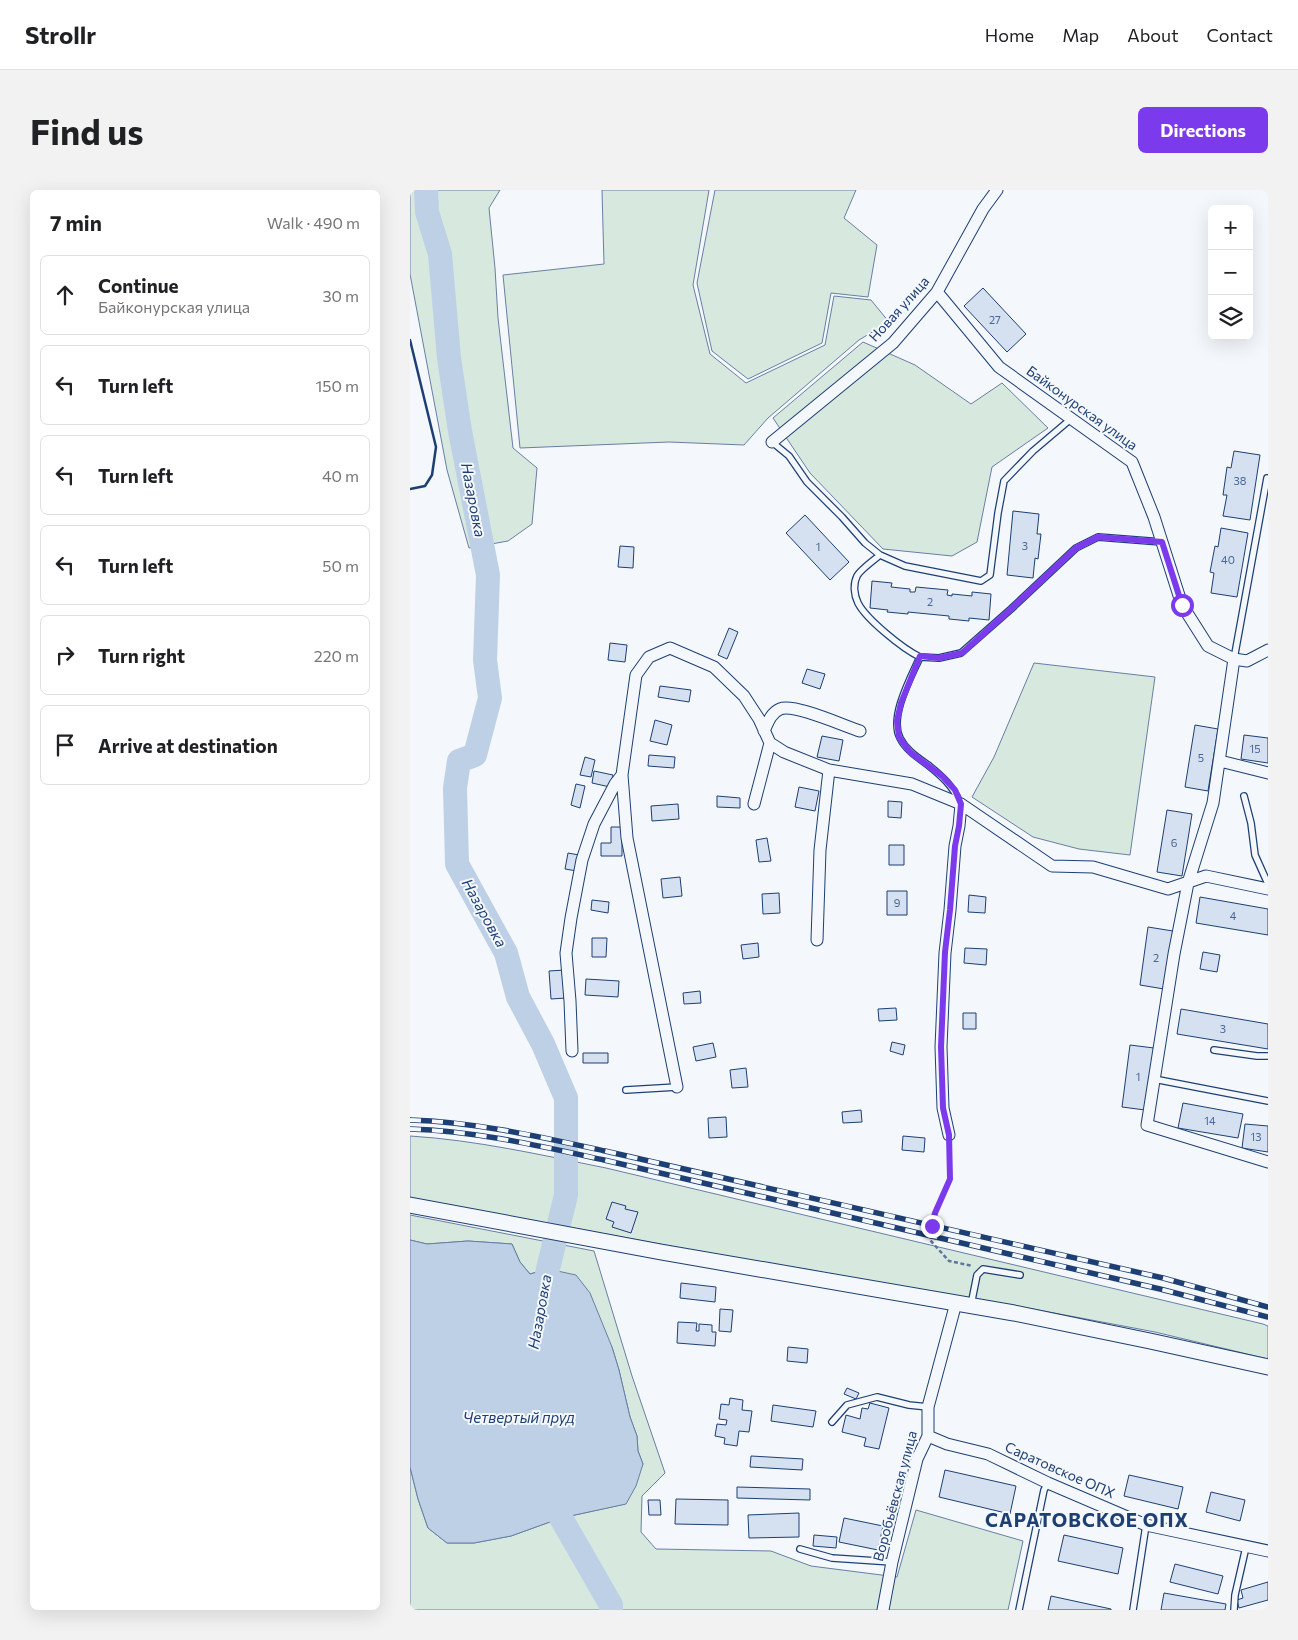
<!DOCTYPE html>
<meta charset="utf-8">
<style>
:root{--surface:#fff;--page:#f2f2f2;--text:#202124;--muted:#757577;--line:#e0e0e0;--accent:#7c3aed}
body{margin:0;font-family:Commissioner,sans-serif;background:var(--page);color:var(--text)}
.controls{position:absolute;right:15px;top:15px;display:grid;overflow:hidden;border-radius:8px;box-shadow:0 5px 20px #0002}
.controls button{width:45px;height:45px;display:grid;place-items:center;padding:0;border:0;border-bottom:1px solid var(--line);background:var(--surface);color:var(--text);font:25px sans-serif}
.stop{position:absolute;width:15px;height:15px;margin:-11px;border:4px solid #7c3aed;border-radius:50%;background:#fff}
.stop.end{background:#7c3aed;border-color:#fff;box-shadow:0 1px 5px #0008}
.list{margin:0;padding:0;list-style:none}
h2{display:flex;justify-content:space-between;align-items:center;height:65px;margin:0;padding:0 20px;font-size:21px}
h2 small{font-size:16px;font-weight:400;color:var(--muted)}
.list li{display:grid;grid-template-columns:32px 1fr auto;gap:15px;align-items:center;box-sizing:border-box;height:80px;margin:0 10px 10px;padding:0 10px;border:1px solid var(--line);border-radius:8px}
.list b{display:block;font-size:19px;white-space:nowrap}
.list p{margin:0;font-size:16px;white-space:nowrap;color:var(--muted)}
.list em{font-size:16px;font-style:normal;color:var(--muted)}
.icon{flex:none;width:28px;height:28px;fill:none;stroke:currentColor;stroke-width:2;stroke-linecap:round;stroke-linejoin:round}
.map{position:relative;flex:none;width:858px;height:1420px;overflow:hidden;border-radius:8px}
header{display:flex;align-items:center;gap:30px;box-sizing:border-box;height:70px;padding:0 25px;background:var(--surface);border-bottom:1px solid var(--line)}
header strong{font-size:24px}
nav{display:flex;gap:28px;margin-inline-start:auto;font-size:18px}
.intro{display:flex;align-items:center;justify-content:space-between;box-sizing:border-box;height:120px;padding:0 30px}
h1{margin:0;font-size:35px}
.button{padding:12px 22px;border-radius:8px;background:var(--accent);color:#fff;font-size:18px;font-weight:700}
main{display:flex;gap:30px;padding:0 30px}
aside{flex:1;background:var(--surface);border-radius:8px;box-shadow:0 5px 20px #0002}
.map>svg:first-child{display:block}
.green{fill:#d7e8df;stroke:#687fa3}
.water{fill:#bed0e5;stroke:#687fa3}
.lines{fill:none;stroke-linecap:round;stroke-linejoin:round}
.river{stroke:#bed0e5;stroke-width:24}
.building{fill:#d5e0f0;stroke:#1d3f73}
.service-casing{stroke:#1d3f73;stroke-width:8}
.minor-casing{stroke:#1d3f73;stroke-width:13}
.tertiary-casing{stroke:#1d3f73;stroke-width:17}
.path{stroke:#5e769c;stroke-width:2.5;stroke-dasharray:4 2.5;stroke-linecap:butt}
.service{stroke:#f4f7fb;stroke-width:5.5}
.minor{stroke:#f4f7fb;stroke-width:11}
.tertiary{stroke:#f4f7fb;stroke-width:15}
.rail-casing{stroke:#1d3f73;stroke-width:5.5}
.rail{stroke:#f4f7fb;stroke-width:4;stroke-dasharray:11;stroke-linecap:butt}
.wall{stroke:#1d3f73;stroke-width:2.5}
.route{stroke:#7c3aed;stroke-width:6}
.labels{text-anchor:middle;stroke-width:4;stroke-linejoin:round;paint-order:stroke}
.number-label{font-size:11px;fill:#4b6792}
.street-label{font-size:14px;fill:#1d3f73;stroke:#f4f7fb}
.water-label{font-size:15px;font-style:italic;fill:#1d3f73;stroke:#f4f7fb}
.district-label{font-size:19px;font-weight:bold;letter-spacing:1px;fill:#1d3f73;stroke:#f4f7fb}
</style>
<header>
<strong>Strollr</strong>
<nav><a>Home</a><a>Map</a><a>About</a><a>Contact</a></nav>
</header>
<div class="intro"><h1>Find us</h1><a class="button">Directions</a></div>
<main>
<aside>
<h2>7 min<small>Walk · 490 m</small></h2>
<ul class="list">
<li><svg class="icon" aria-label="ahead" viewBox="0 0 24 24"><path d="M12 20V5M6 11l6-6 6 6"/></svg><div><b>Continue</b><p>Байконурская улица</p></div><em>30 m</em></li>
<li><svg class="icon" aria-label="left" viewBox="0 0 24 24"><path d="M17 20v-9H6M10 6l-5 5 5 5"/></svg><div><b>Turn left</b></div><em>150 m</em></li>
<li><svg class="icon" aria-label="left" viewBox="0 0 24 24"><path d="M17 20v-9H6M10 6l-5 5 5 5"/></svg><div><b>Turn left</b></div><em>40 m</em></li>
<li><svg class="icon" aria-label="left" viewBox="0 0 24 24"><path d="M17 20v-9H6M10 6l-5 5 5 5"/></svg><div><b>Turn left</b></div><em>50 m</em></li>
<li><svg class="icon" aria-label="right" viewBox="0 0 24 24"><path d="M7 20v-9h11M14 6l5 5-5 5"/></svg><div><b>Turn right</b></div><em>220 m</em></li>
<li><svg class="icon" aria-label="arrive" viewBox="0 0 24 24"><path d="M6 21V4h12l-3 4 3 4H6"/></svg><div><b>Arrive at destination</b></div></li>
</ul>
</aside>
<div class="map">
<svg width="858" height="1420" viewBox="0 0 858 1420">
<rect width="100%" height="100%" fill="#f4f7fb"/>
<path class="green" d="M0,0H90L79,18L85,78L88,128L103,258L127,278L122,334L98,351L59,358L37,280L0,84Z
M192,0H299L283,95L300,164L336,193L415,155L424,106L461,110L479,132L449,150L358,228L334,255L259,252L110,258L93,85L194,74Z
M305,0H446L434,28L467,55L458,107L421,103L412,153L338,189L302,161L287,93Z
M453,152L505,175L561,214L592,193L638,238L582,277L567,352L542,366L473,359L400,283L363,228Z
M624,473L745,487L720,665L669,659L623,647L562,607L584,567Z
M0,946C66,950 131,965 196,978L853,1134L858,1136V1169L745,1142L607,1116L449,1090L401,1080L309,1065L0,1008Z
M0,1025L184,1061L222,1186L255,1283L232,1306L231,1342L246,1359L361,1361L401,1376L487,1387L506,1320L613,1351L598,1420H0V1277L8,1309L18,1338L37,1353H64L101,1346L151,1328L215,1314L233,1274L228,1261L227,1246L220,1227L209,1180L202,1157L138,1079L120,1084L110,1072L102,1054L58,1051L17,1054L0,1050Z"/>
<path class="water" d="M0,1050L17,1054L58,1051L102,1054L110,1072L120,1084L138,1079L166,1085L180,1103L202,1157L209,1180L220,1227L227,1246L228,1261L233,1274L226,1296L216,1314L151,1328L101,1346L64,1353H37L18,1338L8,1309L0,1277Z"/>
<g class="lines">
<path class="river" d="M16,0L17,22L30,64L39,168L50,241L78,385L75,470L80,508L65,565L49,571L45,598L47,674L96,763L108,807L133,854L156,908V1005L138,1079L132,1111
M135,1300L201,1415V1420"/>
</g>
<path class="building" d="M573,98L616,144L597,162L554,116Z
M824,261L850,265L840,330L813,326L817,305H813L817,277L821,278Z
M603,321L629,324L627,344H631L628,369L625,368L623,388L597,385Z
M395,325L439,372L420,390L376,343Z
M811,338L838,343L827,407L801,403L804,383L800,382L805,356L808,357Z
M210,356L224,357L223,378L208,377Z
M462,391L482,393L481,397L500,399V402H505L506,397L538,400L537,405L542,406V404L562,406V402L581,404L579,430L559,428V431L539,429V426L498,422V424L477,422L478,420L460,418Z
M319,438L328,442L317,469L308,465Z
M200,453L217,455L215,472L198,470Z
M397,479L415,484L410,499L392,493Z
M250,496L281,500L279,512L248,507Z
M245,530L262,535L257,555L240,551Z
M785,535L808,539L798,601L775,597Z
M834,545L858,548V573L831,569Z
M412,546L433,550L429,571L407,567Z
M239,565L265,567L264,578L238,576Z
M175,567L185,570L181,587L170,585Z
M184,581L203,585L200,597L182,593Z
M166,594L175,596L170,618L161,615Z
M389,597L409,601L405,621L385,617Z
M307,606L330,608V618L307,617Z
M478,611L492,612L491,628L478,627Z
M268,614L269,629L242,631L241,616Z
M757,620L782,624L772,686L747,682Z
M201,637H212V666H191V653H201Z
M357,648L361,671L349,672L346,650Z
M479,655H494V675H479Z
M158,663L169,665L167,681L155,679Z
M270,687L272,706L253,708L251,689Z
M477,701H497V725H477Z
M369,703L370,723L353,724L352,704Z
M559,705L576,707L575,723L558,722Z
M790,707L858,719V745L786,733Z
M182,710L199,712L198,723L181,720Z
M738,737L763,741L754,799L730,795Z
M182,748H197L196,767H182Z
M348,753L349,767L333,769L331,755Z
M555,758L577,759L576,775L554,773Z
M793,762L810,765L807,782L790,779Z
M155,780L156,808L141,809L139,781Z
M176,789L209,791L208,807L175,805Z
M290,801L291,813L274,814L273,803Z
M486,818L487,830L469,831L468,819Z
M771,819L858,834V859L767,844Z
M553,823H566V839H553Z
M482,852L495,855L493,865L480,861Z
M303,853L306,867L286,871L283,857Z
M720,855L744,858L735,920L712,917Z
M173,863H198V873H173Z
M336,878L338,897L322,898L320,880Z
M773,913L833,924L828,948L768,938Z
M451,920L452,932L433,933L432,922Z
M316,927L317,947L299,948L298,928Z
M835,934L858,936V962L832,958Z
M493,946L515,948L514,962L492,960Z
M202,1012L216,1016L215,1019L228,1022L221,1043L202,1037L204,1032L196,1029Z
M271,1093L306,1097L305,1112L270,1108Z
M310,1119L323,1120L321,1142L309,1141Z
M268,1132L287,1133L286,1141H289V1134L302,1135V1142H306L305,1156L267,1153Z
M378,1157L398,1159L397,1173L377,1171Z
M437,1198L449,1203L446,1209L434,1204Z
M320,1208L333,1210L332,1220L342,1221L339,1242L329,1241L327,1256L314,1254L315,1248L305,1246L307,1234L316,1235L317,1230L309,1229L311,1214L319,1215Z
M460,1213L479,1218L469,1259L454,1256L456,1248L432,1242L436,1225L450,1229L452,1218L458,1219Z
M363,1215L406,1221L403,1237L361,1231Z
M341,1266L393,1269L392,1280L340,1277Z
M535,1280L606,1296L600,1324L529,1307Z
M719,1285L773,1297L768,1319L714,1306Z
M327,1297L400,1299V1310L327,1308Z
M801,1302L835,1310L830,1331L796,1322Z
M266,1309L318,1310V1335L265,1334Z
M238,1310H250L251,1325H239Z
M389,1323V1347L339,1348L338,1325Z
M434,1328L473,1336L468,1360L429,1352Z
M404,1345L427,1347L426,1358L403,1356Z
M654,1345L713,1358L708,1384L648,1371Z
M765,1374L813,1386L808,1404L760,1392Z
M858,1392V1410L829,1418L827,1410L833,1408L831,1400Z
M754,1403L816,1414L815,1420H751Z
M641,1406L701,1419V1420H638Z"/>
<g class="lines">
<g class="service-casing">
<path id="service" d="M362,252L379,266L397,292L432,327L455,353L470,365L495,376L571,391L580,385L588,323L594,291L623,261L662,228
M470,365C464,370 450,380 447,386C443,394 444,405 448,413C456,429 493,459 510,467C501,487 479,527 490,548C496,560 507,567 518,575C532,586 543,596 550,613
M510,467L529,468L551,463L601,419L666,358L688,347L752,352
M824,469L857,288
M834,606L841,633L845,665L858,694
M804,860L847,866H858
M744,889L858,911
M216,900L267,897
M561,1115L567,1085L573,1079L610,1085
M422,1232L437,1215L467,1207L499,1215L518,1217
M390,1359L422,1368L482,1372
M609,1420L634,1300L638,1293
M723,1420L736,1335
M824,1420L825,1405L836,1357"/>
</g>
<g class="minor-casing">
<path id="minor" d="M527,102L589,177L722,272L744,327L772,415L798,456L824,469L837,471L858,460
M362,252L483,153L527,102L573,19L587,0
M824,469L803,613L778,693L764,764L737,935L858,972
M354,541C358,532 361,523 370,519C384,513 434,536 450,541
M810,571L858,583
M344,614L360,553
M407,750L410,660L419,580
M162,861L160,811L156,763L161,728L172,670L184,634L205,594L212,585
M267,897L217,648L212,585L226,485L239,467L260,458L304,477L334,506L349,529L360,553L374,562L419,580L502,594L551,614L642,676L683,677L758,699L796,686L858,699
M539,945L533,918L531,857L535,763L540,720L545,656L549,636L551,614
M518,1246L537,1254L578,1264L638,1293L736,1335L858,1361
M473,1420L482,1372L507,1269L518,1246V1217L546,1113"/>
</g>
<g class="tertiary-casing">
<path id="tertiary" d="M0,1015L251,1062L604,1123L740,1151L858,1177"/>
</g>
<path class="path" d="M540,957V989L525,1023L520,1050L539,1071L563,1076"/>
<use href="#service" class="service"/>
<use href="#minor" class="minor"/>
<use href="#tertiary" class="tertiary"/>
<g class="rail-casing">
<path id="rail" d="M0,930C66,932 131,947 195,961L753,1088L858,1117
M0,939C66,941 130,956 194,970L750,1099L858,1127"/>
</g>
<use href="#rail" class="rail"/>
<path class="wall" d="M0,150L26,257L22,285L15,296L0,299"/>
</g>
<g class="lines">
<path class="route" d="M522,1036L525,1023L540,989L539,945L533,918L531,857L535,762L540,720L545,656L549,636L551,614L545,600L532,586L500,562L489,547L487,531L491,513L510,466L529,468L552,463L601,419L666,358L688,347L752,352L772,415"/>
</g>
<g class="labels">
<g class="number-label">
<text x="585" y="134">27</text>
<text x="830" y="295">38</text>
<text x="615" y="360">3</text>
<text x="408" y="361">1</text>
<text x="818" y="374">40</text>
<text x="520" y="416">2</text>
<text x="845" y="563">15</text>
<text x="791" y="572">5</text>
<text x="764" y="657">6</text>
<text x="487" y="717">9</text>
<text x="823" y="730">4</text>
<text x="746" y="772">2</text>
<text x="813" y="843">3</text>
<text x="728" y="891">1</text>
<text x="800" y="935">14</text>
<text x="846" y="951">13</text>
</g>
<g class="street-label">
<text transform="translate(489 119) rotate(-48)" y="5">Новая улица</text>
<text transform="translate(672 218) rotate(36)" y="5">Байконурская улица</text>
<text transform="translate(650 1280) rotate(24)" y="5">Саратовское ОПХ</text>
<text transform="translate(485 1306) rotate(-75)" y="5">Воробьёвская улица</text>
</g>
<g class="water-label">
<text transform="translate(63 310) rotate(79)" y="5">Назаровка</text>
<text transform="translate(74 723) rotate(61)" y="5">Назаровка</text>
<text transform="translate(130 1122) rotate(-80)" y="5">Назаровка</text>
<text x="109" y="1233">Четвертый пруд</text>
</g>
<g class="district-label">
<text x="677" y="1337">САРАТОВСКОЕ ОПХ</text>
</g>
</g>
</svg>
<div class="controls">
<button>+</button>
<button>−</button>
<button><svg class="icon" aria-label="layers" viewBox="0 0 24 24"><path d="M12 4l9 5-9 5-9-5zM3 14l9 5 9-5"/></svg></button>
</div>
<div class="stop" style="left:772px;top:415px"></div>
<div class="stop end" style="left:522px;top:1036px"></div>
</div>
</main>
